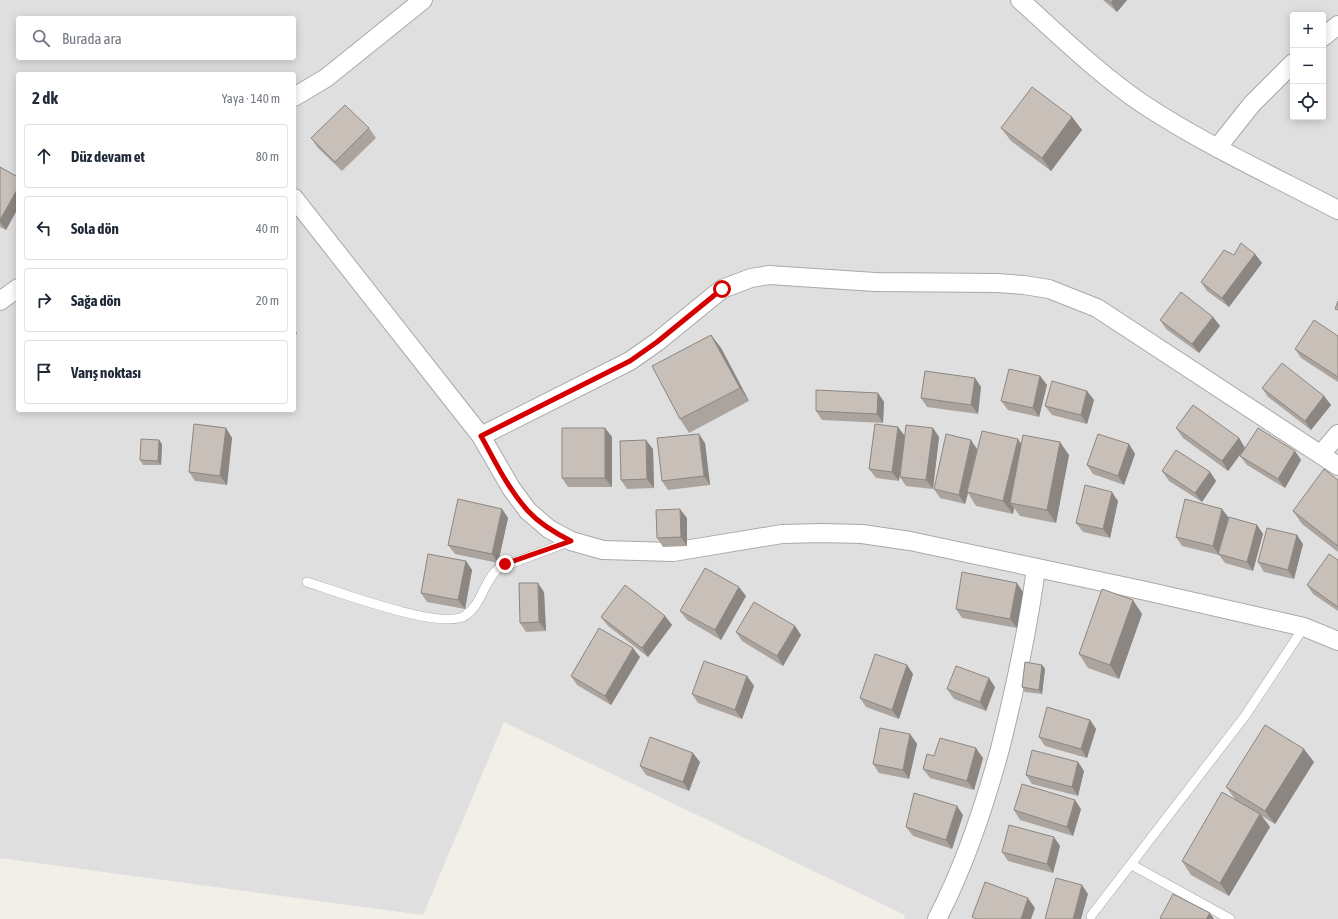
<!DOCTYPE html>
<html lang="tr">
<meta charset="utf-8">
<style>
:root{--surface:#fff;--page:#f2f2f3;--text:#1f2937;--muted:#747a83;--line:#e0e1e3}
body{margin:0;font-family:"Asap Condensed",sans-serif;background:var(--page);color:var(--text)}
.controls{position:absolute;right:12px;top:12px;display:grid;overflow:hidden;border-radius:4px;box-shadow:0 2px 10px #0003}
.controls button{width:36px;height:36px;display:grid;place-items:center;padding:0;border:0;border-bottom:1px solid var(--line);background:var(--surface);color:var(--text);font:20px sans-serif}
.stop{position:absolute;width:12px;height:12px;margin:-9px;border:3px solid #d40000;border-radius:50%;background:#fff}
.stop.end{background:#d40000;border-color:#fff;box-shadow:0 1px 4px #0008}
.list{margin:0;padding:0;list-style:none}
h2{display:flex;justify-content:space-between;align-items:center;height:52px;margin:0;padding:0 16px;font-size:17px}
h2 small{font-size:13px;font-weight:400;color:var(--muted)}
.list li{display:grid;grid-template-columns:26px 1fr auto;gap:12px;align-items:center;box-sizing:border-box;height:64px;margin:0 8px 8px;padding:0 8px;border:1px solid var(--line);border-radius:4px}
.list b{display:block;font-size:15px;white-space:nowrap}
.list em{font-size:13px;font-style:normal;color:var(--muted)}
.icon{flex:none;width:22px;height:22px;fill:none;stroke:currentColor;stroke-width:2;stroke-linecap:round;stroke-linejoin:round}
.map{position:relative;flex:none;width:1338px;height:919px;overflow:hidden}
.search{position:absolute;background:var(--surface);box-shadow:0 2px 10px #0003;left:16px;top:16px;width:280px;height:44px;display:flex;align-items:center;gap:10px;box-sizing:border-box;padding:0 14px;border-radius:4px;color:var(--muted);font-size:15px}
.panel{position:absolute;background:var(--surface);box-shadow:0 2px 10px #0003;left:16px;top:72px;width:280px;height:340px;border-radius:4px}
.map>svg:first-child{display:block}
.residential{fill:#e0dfdf;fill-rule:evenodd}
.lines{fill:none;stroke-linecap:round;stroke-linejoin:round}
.service-casing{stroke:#a9a9a9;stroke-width:10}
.minor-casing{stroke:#a9a9a9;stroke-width:20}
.service{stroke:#fff;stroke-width:9}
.minor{stroke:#fff;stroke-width:18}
.wall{fill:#aba49e}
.shaded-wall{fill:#8b8681}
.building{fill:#c7bfb8;stroke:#8b8681}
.route{stroke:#d40000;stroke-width:5}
</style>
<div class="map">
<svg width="1338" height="919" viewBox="0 0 1338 919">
<rect width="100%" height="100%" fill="#f2efe9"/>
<path class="residential" d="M0,0H1338V919H904L905,915L504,722L423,915L0,858ZM1293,15H1323V117H1293ZM18,18H294V58H18ZM18,74H294V410H18Z"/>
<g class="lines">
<g class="service-casing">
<path id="service" d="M307,582C336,591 444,632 466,615C482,604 484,580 499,568L571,541
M1132,865L1230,919
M1091,916L1245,716L1304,627"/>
</g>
<g class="minor-casing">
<path id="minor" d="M1020,0C1059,35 1100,75 1143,104C1205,145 1273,176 1338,210
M1323,37L1338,25
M294,97L326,78L423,0
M1217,148L1252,104L1293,63
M294,198L481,436L511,488L528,511L549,529L571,541L603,550L673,552L782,534L822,533L862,534L910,541L1146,591L1304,627L1338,641
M0,301L18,288
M481,436L630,361L657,342L722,289L751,278L769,275L875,282L997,283L1024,285L1049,289L1097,308L1338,466
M1321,454L1338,434
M937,919C965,865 984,808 1000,749C1015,689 1028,630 1036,568"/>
</g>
<use href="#service" class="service"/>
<use href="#minor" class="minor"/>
</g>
<path class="wall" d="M1103,0H1127L1117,12Z
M1072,117L1082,130L1051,171L1011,141L1001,128Z
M369,128L376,138L342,171L318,148L311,138Z
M0,167L18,177V208L6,230L0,227Z
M1255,254L1262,263L1229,307L1207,291L1201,282L1234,255Z
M1213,317L1220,326L1199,353L1166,329L1160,320Z
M294,326L297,334L294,336Z
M711,335L721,348L749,401L689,433L680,419Z
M1338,336V382L1301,358L1295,349Z
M1040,376L1047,385L1039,417L1008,410L1001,401Z
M975,378L981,387L978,414L927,407L921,398Z
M1262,388L1324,396L1331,405L1311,430L1268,397Z
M1087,391L1094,400L1087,424L1052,415L1045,406Z
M878,393L884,402L883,423L822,420L816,411Z
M875,424L899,481L876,478L869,469Z
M226,428L232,438L227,485L195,481L189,472Z
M605,428L612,437V487H568L562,478Z
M933,428L939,437L933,489L906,486L900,477Z
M1176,428L1239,438L1245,448L1228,471L1183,438Z
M705,443L710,485L668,490L662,481Z
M162,444L161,465H143L140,460Z
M1021,444L1069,455L1056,523L1020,516L1014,508L1013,514L976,506L968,493L965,504L940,498L934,489L977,449Z
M1129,444L1135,454L1124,485L1093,474L1087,465Z
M653,449L654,488L627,489L621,480Z
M1295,451L1301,460L1285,488L1247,465L1240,456Z
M1162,471L1210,472L1216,481L1202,502L1169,481Z
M1338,480V552L1302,524L1293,511Z
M1118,501L1110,538L1083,532L1076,523Z
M502,509L508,518L498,563L455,554L448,545Z
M1228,517L1257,525L1263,534L1253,571L1225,563L1219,555L1182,546L1176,537Z
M687,518V546L663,547L657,538Z
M1303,544L1294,579L1264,572L1258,562Z
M1338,560V611L1313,594L1307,585Z
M466,561L472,570L465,609L427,602L421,593Z
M544,592L546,631L526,632L520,623Z
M1023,592L1017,628L962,618L956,609Z
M746,596L721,640L687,620L680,611Z
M1142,614L1119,679L1088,668L1079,654Z
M665,616L672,625L648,657L608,626L601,617Z
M795,626L801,635L783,666L742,641L736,632Z
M640,657L611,705L577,685L571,676Z
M907,665L913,674L899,719L866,707L860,698Z
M1042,665L1045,669L1042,694L1025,692L1022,687Z
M747,676L754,686L742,719L698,703L692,694Z
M995,687L986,711L954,699L947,689Z
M1090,720L1096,729L1087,758L1045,746L1039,737Z
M910,734L917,744L909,779L879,773L873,764Z
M934,756L983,758L974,790L930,778L923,769Z
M700,762L689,791L646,775L640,766Z
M1078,762L1084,771L1078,796L1032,784L1026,775Z
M1314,762L1275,824L1262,816L1270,827L1229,896L1191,875L1182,861L1235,799L1226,787Z
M1081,809L1073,836L1020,820L1014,810Z
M963,815L952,849L913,836L906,827Z
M1060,846L1053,873L1008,861L1002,852Z"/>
<path class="shaded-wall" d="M1113,0H1127L1117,12L1111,3Z
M1072,117L1082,130L1051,171L1042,158Z
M18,188V208L6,230L0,222V220Z
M1255,254L1262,263L1229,307L1222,298Z
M1213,317L1220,326L1199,353L1192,344Z
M294,326L297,334L294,330Z
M711,335L721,348L749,401L740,388Z
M1040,376L1047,385L1039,417L1033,408Z
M975,378L981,387L978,414L971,405Z
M1087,391L1094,400L1087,424L1081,415Z
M878,393L884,402L883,423L877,414Z
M1324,396L1331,405L1311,430L1305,421Z
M898,427L905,436L899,481L892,472Z
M226,428L232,438L227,485L220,476Z
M605,428L612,437V487L605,478Z
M933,428L939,437L933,489L926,480Z
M699,434L705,443L710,485L704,476Z
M1239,438L1245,448L1228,471L1222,461Z
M1018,439L1027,453L1010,503L1014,508L1013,514L1003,501Z
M159,440L162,444L161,465L158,461Z
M646,440L653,449L654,488L647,479Z
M971,440L977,449L967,492L968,493L965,504L959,495Z
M1060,442L1069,455L1056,523L1047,510Z
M1129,444L1135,454L1124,485L1118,476Z
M1295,451L1301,460L1285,488L1278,479Z
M1210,472L1216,481L1202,502L1195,493Z
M1112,492L1118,501L1110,538L1103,529Z
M502,509L508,518L498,563L492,554Z
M680,509L687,518V546L681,537Z
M1222,509L1229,518L1219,555L1213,546Z
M1257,525L1263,534L1253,571L1247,562Z
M1297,535L1303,544L1294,579L1288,570Z
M466,561L472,570L465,609L458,600Z
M538,583L544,592L546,631L539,622Z
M1017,583L1023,592L1017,628L1010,619Z
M739,587L746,596L721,640L715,630Z
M1133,600L1142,614L1119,679L1110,665Z
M665,616L672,625L648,657L642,648Z
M795,626L801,635L783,666L777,656Z
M633,648L640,657L611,705L605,696Z
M907,665L913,674L899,719L892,710Z
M1042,665L1045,669L1042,694L1039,690Z
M747,676L754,686L742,719L735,710Z
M989,678L995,687L986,711L980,702Z
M1090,720L1096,729L1087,758L1081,749Z
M910,734L917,744L909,779L903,770Z
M976,748L983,758L974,790L967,781Z
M1304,749L1314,762L1275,824L1265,811Z
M693,753L700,762L689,791L683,782Z
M1078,762L1084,771L1078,796L1072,787Z
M1075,800L1081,809L1073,836L1067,827Z
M957,806L963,815L952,849L946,840Z
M1260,814L1270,827L1229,896L1220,883Z
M1054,837L1060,846L1053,873L1047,864Z
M1082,885L1088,894L1081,919H1073Z
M1028,898L1035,908L1031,919H1021Z
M1210,913L1214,919H1206Z"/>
<path class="building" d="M1107,0H1113L1111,3Z
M1032,87L1072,117L1042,158L1001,128Z
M345,105L369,128L335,162L311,138Z
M0,167L18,177V188L0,220Z
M1241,243L1255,254L1222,298L1201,282L1224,250L1234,255Z
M1181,292L1213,317L1192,344L1160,320Z
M1338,301V310L1335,309Z
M1314,320L1338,336V377L1295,349Z
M711,335L740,388L680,419L652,366Z
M1282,363L1324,396L1305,421L1262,388Z
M1009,369L1040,376L1033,408L1001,401Z
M925,371L975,378L971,405L921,398Z
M1052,381L1087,391L1081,415L1045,406Z
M816,390L878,393L877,414L816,411Z
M1193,405L1239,438L1222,461L1176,428Z
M194,424L226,428L220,476L189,472Z
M875,424L898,427L892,472L869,469Z
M906,425L933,428L926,480L900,477Z
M562,428H605V478H562Z
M1258,428L1295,451L1278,479L1240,456Z
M982,431L1018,439L1003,501L967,492Z
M699,434L704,476L662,481L657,438Z
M946,434L971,440L959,495L934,489Z
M1098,434L1129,444L1118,476L1087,465Z
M1023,435L1060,442L1047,510L1010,503Z
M141,439L159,440L158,461L140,460Z
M646,440L647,479L621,480L620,441Z
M1176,450L1210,472L1195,493L1162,471Z
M1324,469L1338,480V546L1293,511Z
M1085,485L1112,492L1103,529L1076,523Z
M458,499L502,509L492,554L448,545Z
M1185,499L1222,509L1213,546L1176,537Z
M680,509L681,537L657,538L656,510Z
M1229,517L1257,525L1247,562L1218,554Z
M1267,528L1297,535L1288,570L1258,562Z
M428,554L466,561L458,600L421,593Z
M1329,554L1338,560V607L1307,585Z
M705,568L739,587L715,630L680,611Z
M962,572L1017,583L1010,619L956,609Z
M519,583H538L539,622L520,623Z
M625,585L665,616L642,648L601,617Z
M1102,589L1133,600L1110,665L1079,654Z
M754,602L795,626L777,656L736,632Z
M599,628L633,648L605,696L571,676Z
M875,654L907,665L892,710L860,698Z
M704,661L747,676L735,710L692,694Z
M1025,662L1042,665L1039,690L1022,687Z
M956,666L989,678L980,702L947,689Z
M1047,707L1090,720L1081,749L1039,737Z
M1265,725L1304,749L1265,811L1226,787Z
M880,728L910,734L903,770L873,764Z
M650,737L693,753L683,782L640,766Z
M940,738L976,748L967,781L923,769L927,754L934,756Z
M1032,750L1078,762L1072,787L1026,775Z
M1022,784L1075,800L1067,827L1014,810Z
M1222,792L1260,814L1220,883L1182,861Z
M914,793L957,806L946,840L906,827Z
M1009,825L1054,837L1047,864L1002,852Z
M1056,878L1082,885L1073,919H1045Z
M985,882L1028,898L1021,919H977L972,917Z
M1173,894L1210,913L1206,919H1163L1160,918Z"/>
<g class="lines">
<path class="route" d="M505,564L571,541C555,533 540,524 528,511C508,489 495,461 481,436L630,361L657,342L722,289"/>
</g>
</svg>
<div class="controls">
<button>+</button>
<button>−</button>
<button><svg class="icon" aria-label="locate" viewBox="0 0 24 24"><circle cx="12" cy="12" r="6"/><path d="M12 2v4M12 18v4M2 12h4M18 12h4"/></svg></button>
</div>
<div class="stop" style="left:722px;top:289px"></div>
<div class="stop end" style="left:505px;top:564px"></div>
<div class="search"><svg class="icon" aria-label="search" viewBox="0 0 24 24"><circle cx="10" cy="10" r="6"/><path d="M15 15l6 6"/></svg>Burada ara</div>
<section class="panel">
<h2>2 dk<small>Yaya · 140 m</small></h2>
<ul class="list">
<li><svg class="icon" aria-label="ahead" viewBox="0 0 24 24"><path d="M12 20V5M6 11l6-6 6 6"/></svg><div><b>Düz devam et</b></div><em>80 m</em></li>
<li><svg class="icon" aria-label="left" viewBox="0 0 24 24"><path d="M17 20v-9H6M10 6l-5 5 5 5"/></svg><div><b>Sola dön</b></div><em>40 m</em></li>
<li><svg class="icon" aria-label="right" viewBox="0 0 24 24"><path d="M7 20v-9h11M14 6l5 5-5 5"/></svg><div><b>Sağa dön</b></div><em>20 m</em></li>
<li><svg class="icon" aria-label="arrive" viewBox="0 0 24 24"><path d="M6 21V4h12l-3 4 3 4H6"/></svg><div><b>Varış noktası</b></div></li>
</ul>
</section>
</div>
